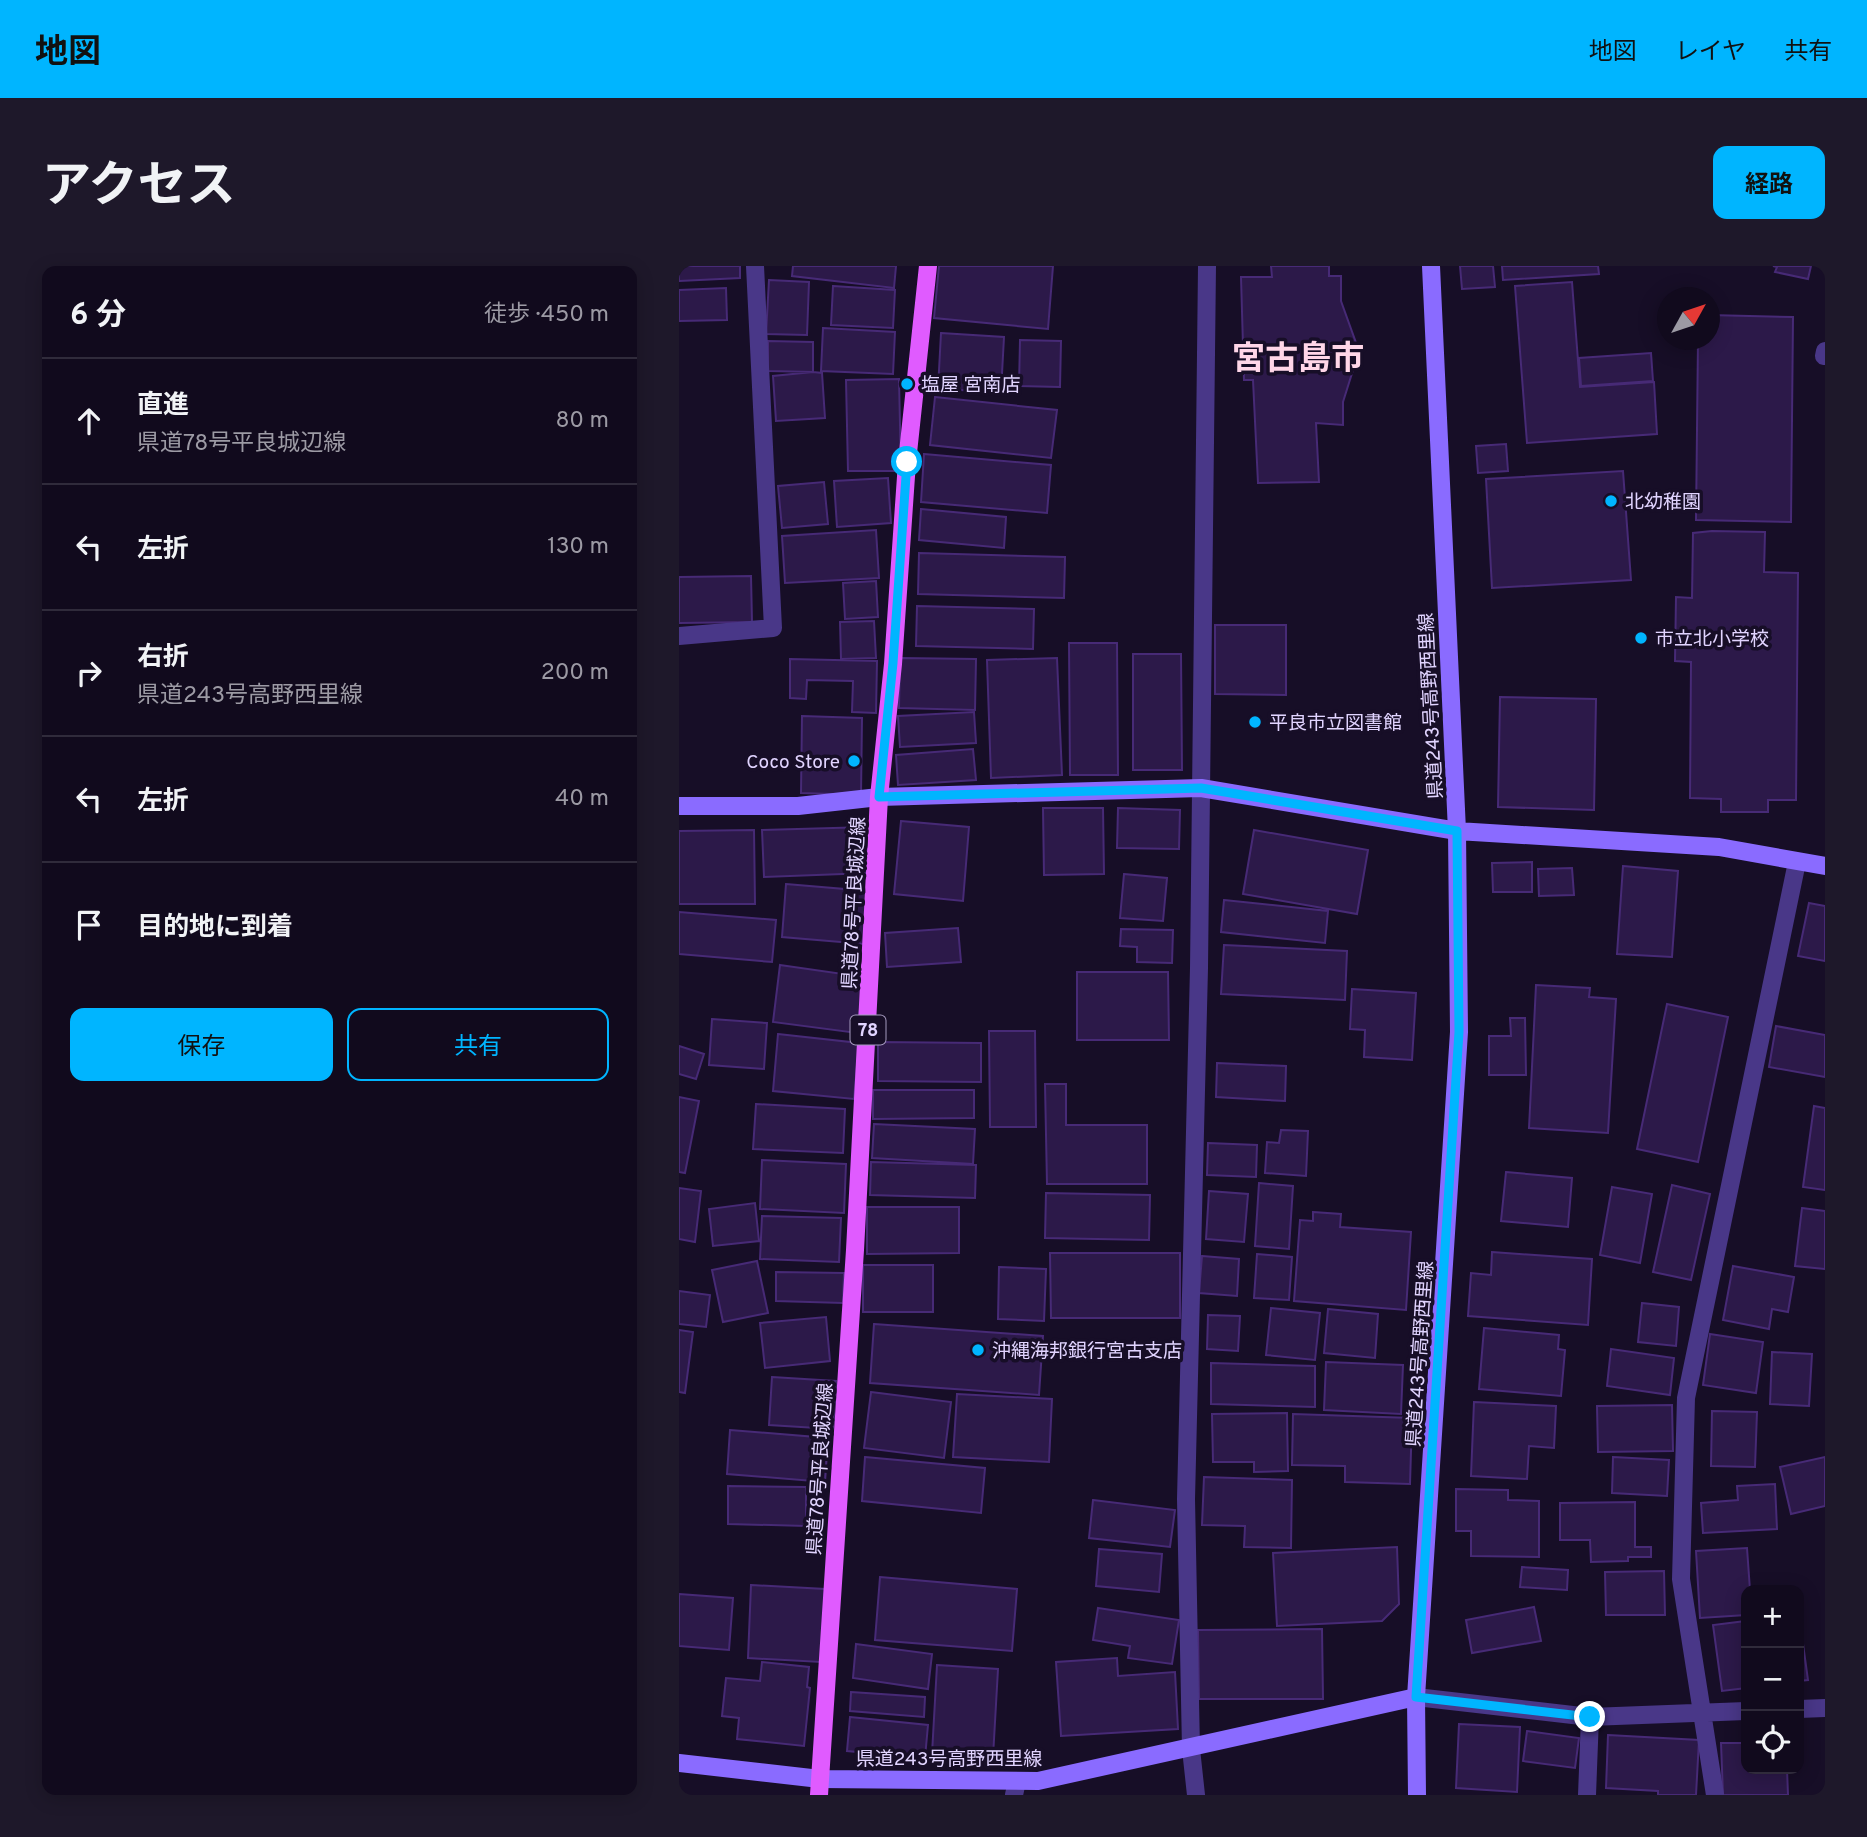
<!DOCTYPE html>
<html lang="ja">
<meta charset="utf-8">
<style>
:root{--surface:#110a1d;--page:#1e182a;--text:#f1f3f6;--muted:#9c9aa4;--line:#302b3b;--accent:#00b5ff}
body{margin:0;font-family:Overpass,"Noto Sans JP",sans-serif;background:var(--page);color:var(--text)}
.controls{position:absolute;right:21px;bottom:21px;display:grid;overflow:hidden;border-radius:14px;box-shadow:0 4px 18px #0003}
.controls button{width:63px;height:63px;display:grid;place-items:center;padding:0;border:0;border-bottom:2px solid var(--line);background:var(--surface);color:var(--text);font:35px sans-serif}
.compass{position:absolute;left:978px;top:21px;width:63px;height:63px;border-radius:50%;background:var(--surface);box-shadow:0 4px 18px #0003;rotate:50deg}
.stop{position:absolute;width:21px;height:21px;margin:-16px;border:5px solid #00b5ff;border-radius:50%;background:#fff}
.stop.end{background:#00b5ff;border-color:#fff;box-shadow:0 2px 7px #0008}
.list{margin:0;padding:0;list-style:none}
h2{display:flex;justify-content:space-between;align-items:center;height:91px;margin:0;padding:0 28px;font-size:30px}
h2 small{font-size:23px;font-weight:400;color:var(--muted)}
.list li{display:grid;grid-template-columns:46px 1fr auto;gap:21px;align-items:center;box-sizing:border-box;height:126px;padding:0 28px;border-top:2px solid var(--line)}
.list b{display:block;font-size:26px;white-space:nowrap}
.list p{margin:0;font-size:23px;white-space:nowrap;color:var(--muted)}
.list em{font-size:23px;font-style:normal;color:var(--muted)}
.actions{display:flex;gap:14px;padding:21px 28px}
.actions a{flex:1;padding:16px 0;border:2px solid var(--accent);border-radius:14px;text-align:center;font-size:24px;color:var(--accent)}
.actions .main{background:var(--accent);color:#111}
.icon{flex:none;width:38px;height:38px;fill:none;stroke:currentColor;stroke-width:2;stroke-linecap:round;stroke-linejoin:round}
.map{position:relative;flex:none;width:1146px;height:1529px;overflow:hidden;border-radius:14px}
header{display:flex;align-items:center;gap:42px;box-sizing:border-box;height:98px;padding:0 35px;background:var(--accent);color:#111}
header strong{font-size:33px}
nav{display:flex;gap:38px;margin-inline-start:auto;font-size:24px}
.intro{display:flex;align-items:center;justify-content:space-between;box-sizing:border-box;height:168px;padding:0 42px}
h1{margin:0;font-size:49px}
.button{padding:18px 32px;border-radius:14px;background:var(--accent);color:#111;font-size:24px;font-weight:700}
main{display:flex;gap:42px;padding:0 42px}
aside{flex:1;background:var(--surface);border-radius:14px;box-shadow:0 4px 18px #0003}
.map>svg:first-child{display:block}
.building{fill:#2c1949;stroke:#472a76;stroke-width:2}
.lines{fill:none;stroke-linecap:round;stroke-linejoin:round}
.street{stroke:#493788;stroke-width:18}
.secondary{stroke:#8a6bff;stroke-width:18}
.primary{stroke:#e05bff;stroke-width:18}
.route{stroke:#00b5ff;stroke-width:9}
.poi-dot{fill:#00b5ff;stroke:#170e27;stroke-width:2.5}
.labels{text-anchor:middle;stroke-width:7;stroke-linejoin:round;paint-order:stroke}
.shield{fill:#170e27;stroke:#a499be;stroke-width:2}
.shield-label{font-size:18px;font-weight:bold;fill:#e1d4ff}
.poi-label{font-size:19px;fill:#e1d4ff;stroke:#170e27;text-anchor:start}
.street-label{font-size:19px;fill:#e1d4ff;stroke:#170e27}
.town-label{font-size:33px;font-weight:bold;fill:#ffd6e8;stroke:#170e27}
</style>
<header>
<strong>地図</strong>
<nav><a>地図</a><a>レイヤ</a><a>共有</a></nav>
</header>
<div class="intro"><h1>アクセス</h1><a class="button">経路</a></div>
<main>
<aside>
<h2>6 分<small>徒歩 · 450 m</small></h2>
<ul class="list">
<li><svg class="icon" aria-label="ahead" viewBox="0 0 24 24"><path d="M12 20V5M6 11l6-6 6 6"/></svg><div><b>直進</b><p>県道78号平良城辺線</p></div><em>80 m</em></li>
<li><svg class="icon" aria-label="left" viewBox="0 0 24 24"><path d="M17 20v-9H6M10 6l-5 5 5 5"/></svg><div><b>左折</b></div><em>130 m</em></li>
<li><svg class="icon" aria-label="right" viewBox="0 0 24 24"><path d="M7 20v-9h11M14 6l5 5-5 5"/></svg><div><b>右折</b><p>県道243号高野西里線</p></div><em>200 m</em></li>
<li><svg class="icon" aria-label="left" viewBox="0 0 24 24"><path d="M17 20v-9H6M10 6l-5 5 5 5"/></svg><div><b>左折</b></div><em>40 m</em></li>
<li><svg class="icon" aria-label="arrive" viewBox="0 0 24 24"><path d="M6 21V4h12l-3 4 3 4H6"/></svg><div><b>目的地に到着</b></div></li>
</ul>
<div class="actions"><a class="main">保存</a><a>共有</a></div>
</aside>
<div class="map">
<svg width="1146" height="1529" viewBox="0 0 1146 1529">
<rect width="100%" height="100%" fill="#170e27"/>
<path class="building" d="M0,0H61V12L0,15Z
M114,0H217L215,22L113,10Z
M260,0H374L369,63L255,52Z
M592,0H650V10H662V35L680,85L664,136V159L637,157L640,216L579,217L574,114H565L562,11H593Z
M781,0H814L816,21L783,23Z
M823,0H919L920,8L824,14Z
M1094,0H1132L1129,13L1096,6L1098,1Z
M90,14L130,16L128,69L87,68Z
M893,16L901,121L975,116L978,168L848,177L836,20Z
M154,20L216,24L214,62L152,59Z
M47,22L48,54L0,55V24Z
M1030,49L1114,51L1112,256L1017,254L1019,74H1030Z
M144,62L216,66L214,108L142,105Z
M262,67L325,71L322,126L259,123Z
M341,74L382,75L381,121L340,120Z
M89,75L134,76V106L89,105Z
M972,87L974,115L902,120L900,92Z
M134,106L143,107L146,152L97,155L94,110Z
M220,113L222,205H169L167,114Z
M256,131L378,144L372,192L251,179Z
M827,178L829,205L799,207L797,180Z
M245,188L372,199L368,247L242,236Z
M944,205L952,314L813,322L807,213Z
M209,212L212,257L158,261L155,215Z
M145,216L149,258L103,262L99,220Z
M242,243L327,251L325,282L240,274Z
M197,264L200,312L106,317L103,270Z
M1033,265L1086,266L1085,306L1119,307L1117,534H1089V546H1042V533L1011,532L1012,396L996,395L997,331L1013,332L1014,267Z
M240,287L386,291L385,332L239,328Z
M72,310L73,356L0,357V311Z
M197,315L199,351L166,353L164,317Z
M238,340L355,343L354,383L237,380Z
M195,355L197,392L162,393L161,356Z
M536,359H607V429L536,428Z
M390,377H438L439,509H391Z
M454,388H502L503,504H454Z
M221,392L297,393L296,444L220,442Z
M378,392L383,509L312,512L308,394Z
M111,393L198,395L197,447L173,446L174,415L128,414L127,433L111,432Z
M821,431L917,433L915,544L819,541Z
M295,446L297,477L221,481L219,450Z
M123,450L183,452L182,529L122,527Z
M294,483L297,514L219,519L217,489Z
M364,542H424L425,608L365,609Z
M439,542L501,544L500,583L438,582Z
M222,555L290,561L284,635L215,628Z
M189,561L190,607L85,611L83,564Z
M75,564L76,638H0V565Z
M575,564L689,584L678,648L564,628Z
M853,596V626H814L813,597Z
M944,600L999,605L993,691L938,688Z
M893,602L895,629L860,630L859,603Z
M445,608L488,612L484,655L441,652Z
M107,618L189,625L185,678L103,671Z
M545,634L649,645L646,677L542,666Z
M1130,637L1146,640V695L1119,690Z
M0,646L97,654L93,696L0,688Z
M279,662L282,696L208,701L206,667Z
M442,663L494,664L493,697L458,696V681L441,680Z
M545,679L668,685L666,734L542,728Z
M101,699L185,711L178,767L94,756Z
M398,706H489L490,774H398Z
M857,719L911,722L910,731L937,733L929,867L850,862Z
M673,723L737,727L733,794L685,791L686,764L671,763Z
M988,738L1049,751L1019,896L958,883Z
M831,752H846L847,809H810V770H832Z
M33,753L88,757L85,803L30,799Z
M1097,760L1146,769V811L1090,801Z
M310,765H356L357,861H311Z
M99,768L180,777L175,833L94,825Z
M199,776L302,777V816L199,815Z
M0,780L25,788L17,813L0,808Z
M538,797L607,800L606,835L537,831Z
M366,818H387V859H468V918H368Z
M194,824H295V852L194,853Z
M0,831L20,835L6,907L0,906Z
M77,838L166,843L164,887L74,883Z
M1135,840L1146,842V924L1124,921Z
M195,858L296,863L294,898L193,892Z
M602,864L629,865L627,910L586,907L588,876L600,877Z
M529,877L578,879L577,911L528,909Z
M83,894L167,898L165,947L81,943Z
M192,896L297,899L296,932L191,929Z
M827,906L893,912L889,961L822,955Z
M580,917L614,920L610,983L576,980Z
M993,919L1031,928L1012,1014L974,1006Z
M933,921L973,928L961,997L921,989Z
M0,922L22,925L16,976L0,973Z
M530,925L569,928L565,976L527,973Z
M367,927L471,929L470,974L366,972Z
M76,937L80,975L34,980L30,943Z
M188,941H280V987L188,988Z
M1123,942L1146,945V1003L1116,1000Z
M634,946L662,948L661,961L732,966L727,1044L615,1035L621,954L634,955Z
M83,950L162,952L160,996L81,993Z
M813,986L913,993L909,1059L789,1050L792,1007L812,1009Z
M371,987H501V1052H372Z
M578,988L613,991L610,1034L575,1032Z
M523,990L560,993L558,1030L520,1027Z
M78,995L89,1047L44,1056L33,1004Z
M184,999H254V1046H184Z
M1054,1000L1115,1011L1109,1046L1093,1043L1090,1063L1044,1054Z
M320,1001L367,1003L365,1055L319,1053Z
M97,1006L165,1007L164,1037L97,1035Z
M0,1025L31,1029L27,1061L0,1058Z
M963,1037L1000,1041L997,1080L959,1076Z
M592,1042L641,1047L636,1094L587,1089Z
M649,1043L699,1048L696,1092L645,1087Z
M529,1049L561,1050L559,1085L528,1083Z
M147,1051L151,1095L86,1102L81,1057Z
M195,1058L364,1070L360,1129L191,1117Z
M805,1062L880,1069L879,1083L886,1084L882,1130L800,1123Z
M0,1064L14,1066L6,1127L0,1126Z
M1031,1068L1084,1076L1077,1127L1024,1119Z
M932,1083L995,1092L991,1129L928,1120Z
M1093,1086L1133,1088L1130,1140L1091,1138Z
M647,1096L724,1099L722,1148L645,1144Z
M532,1097L636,1100V1141L532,1138Z
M93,1111L157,1115L154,1163L90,1159Z
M192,1126L272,1136L265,1192L185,1182Z
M278,1128L373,1133L370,1196L274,1191Z
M795,1136L877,1140L875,1182L850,1180L848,1213L792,1210Z
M993,1139L994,1185L919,1186L918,1140Z
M1033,1145L1078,1146L1076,1201L1032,1200Z
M608,1147L609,1205L575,1206V1196H534L533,1148Z
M614,1148L733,1152L731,1218L666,1216V1200L613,1199Z
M51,1164L149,1172L146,1216L48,1208Z
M186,1191L306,1202L302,1247L183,1235Z
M934,1191L990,1194L988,1230L933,1227Z
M1146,1191V1240L1112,1248L1101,1201Z
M525,1211L613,1214L612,1282L565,1281L566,1260L523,1259Z
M1096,1218L1098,1263L1024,1267L1022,1237L1059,1234L1058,1220Z
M49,1220L127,1221V1260L49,1258Z
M777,1223L829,1224V1234L860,1235V1291L792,1290V1265H777Z
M414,1234L496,1244L491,1281L410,1272Z
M956,1236V1281H972V1291H949V1295L912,1296L911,1274H881V1237Z
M718,1281L720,1338L703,1355L598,1360L594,1287Z
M1068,1282L1071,1324H1067V1349L1021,1352L1017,1285Z
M420,1283L483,1288L480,1326L417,1320Z
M843,1301L889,1304L888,1324L841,1321Z
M985,1305L986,1349H927L926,1306Z
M201,1311L338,1323L333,1385L196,1374Z
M72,1319L146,1323L142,1396L69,1392Z
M0,1328L54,1332L50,1384L0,1380Z
M855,1341L862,1375L793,1387L787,1354Z
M419,1342L500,1354L493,1398L449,1392L451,1380L414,1374Z
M1120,1349L1129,1414L1120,1415Z
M1067,1355V1422L1043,1425L1034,1359Z
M643,1363L644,1433H520L519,1364Z
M177,1378L253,1388L249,1423L174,1412Z
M438,1392L439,1410L496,1406L499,1463L382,1470L377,1396Z
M83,1396L130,1401L128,1421L131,1422L125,1480L58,1473L60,1452L43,1450L47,1412L81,1415Z
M258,1399L319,1403L314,1491L253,1488Z
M172,1426L246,1431L245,1451L171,1445Z
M171,1451L249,1459L246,1492L168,1485Z
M780,1458L841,1461L838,1526L777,1522Z
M848,1465L900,1472L896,1502L844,1495Z
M929,1469L1020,1474L1017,1529H979V1525L927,1522Z
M1042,1477H1067V1503H1108L1109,1529H1044Z"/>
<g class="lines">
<path class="street" d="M1145,90L1146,85
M0,370L94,362L76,0
M737,1431L911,1451L1067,1445
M1120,1443L1146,1442
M335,1529L338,1515
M517,1529L512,1483L507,1233L520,702L528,0
M908,1529L911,1451
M1036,1529L1002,1313L1007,1132L1118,596"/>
<path class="secondary" d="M0,540H119L200,531L522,522L778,565L1040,581L1146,600
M0,1497L141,1513L359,1515L737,1431
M738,1529L737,1431L780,766L778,565L752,0"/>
<path class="primary" d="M140,1529L176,984L200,531L214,398L228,196L249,0"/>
</g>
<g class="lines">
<path class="route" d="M228,196L214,397L200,531L522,522L778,565L780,766L737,1431L911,1451"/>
</g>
<g class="poi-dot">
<circle cx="228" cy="118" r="7"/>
<circle cx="932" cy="235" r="7"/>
<circle cx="962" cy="372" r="7"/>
<circle cx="576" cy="456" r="7"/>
<circle cx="175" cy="495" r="7"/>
<circle cx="299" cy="1084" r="7"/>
</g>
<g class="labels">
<rect class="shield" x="171.5" y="749.5" width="35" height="29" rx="5"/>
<g class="shield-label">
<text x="189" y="770">78</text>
</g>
<g class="poi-label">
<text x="242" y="125">塩屋 宮南店</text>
<text x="946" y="242">北幼稚園</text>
<text x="976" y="379">市立北小学校</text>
<text x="590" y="463">平良市立図書館</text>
<text x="161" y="502" text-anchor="end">Coco Store</text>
<text x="313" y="1091">沖縄海邦銀行宮古支店</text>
</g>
<g class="street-label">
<text transform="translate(751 440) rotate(-93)" y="7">県道243号高野西里線</text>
<text transform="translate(174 637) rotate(-87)" y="7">県道78号平良城辺線</text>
<text transform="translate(740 1088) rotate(-86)" y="7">県道243号高野西里線</text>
<text transform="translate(140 1203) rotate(-86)" y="7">県道78号平良城辺線</text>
<text x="270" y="1499">県道243号高野西里線</text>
</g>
<g class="town-label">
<text x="619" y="103">宮古島市</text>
</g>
</g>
</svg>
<div class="controls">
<button>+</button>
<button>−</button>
<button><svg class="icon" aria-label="locate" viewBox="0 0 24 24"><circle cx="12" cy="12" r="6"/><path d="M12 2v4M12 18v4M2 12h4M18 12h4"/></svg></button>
</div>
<svg class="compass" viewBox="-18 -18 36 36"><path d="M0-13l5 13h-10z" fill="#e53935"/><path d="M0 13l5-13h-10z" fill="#9c9aa4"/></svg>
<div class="stop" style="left:228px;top:196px"></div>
<div class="stop end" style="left:911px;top:1451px"></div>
</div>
</main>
